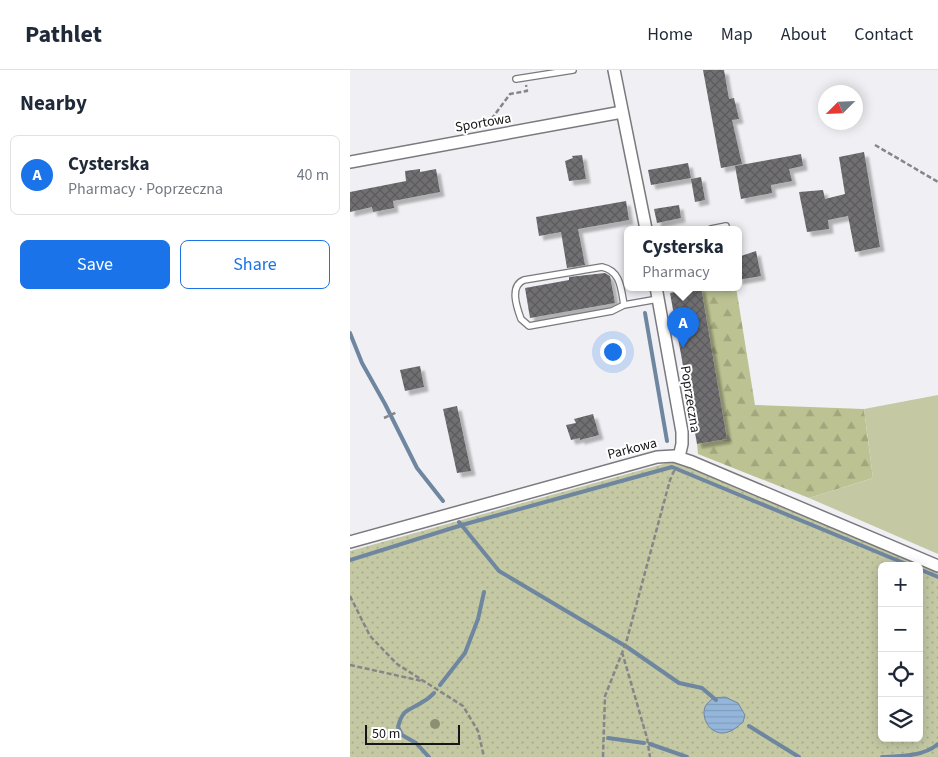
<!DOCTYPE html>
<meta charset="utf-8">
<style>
:root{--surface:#fff;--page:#f6f6f7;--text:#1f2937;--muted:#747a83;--line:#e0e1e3;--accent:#1a73e8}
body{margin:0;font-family:"Source Sans 3",sans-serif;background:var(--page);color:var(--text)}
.controls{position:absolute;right:15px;bottom:15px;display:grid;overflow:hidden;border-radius:8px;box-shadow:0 2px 12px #0003}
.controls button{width:45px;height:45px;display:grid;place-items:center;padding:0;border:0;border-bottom:1px solid var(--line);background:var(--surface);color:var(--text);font:25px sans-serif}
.compass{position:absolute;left:468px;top:15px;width:45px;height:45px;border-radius:50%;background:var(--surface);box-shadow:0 2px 12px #0003;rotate:246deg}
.scale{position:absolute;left:15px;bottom:12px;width:95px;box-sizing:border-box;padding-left:5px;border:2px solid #171718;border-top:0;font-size:14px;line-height:18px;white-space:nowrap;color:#171718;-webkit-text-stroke:4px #fff;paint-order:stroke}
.you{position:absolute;left:262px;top:281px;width:18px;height:18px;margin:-12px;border:4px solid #fff;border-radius:50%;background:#1a73e8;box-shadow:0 0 0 8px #1a73e833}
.badge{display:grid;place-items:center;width:32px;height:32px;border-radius:50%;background:var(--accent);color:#fff;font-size:16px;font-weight:700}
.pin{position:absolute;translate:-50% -41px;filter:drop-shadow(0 1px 2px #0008)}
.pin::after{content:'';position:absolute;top:26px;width:18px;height:15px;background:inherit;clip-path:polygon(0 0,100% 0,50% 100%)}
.popup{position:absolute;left:274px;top:156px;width:118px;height:65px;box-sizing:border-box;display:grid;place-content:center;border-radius:8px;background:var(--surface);filter:drop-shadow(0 1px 4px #0005);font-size:16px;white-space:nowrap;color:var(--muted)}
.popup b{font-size:19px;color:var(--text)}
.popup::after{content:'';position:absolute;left:50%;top:100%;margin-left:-10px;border:10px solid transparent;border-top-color:var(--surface)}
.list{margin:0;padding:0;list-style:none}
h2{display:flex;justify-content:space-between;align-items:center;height:65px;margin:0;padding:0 20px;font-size:21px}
h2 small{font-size:16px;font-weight:400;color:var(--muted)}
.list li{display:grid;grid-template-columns:32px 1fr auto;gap:15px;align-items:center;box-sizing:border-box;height:80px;margin:0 10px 10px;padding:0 10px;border:1px solid var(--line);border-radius:8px}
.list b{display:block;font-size:19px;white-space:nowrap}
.list p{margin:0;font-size:16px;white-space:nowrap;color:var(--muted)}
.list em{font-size:16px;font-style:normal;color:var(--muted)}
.actions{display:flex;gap:10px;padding:15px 20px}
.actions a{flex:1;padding:11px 0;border:1px solid var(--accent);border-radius:8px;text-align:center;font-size:18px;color:var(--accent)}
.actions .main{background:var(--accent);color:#fff}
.icon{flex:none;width:28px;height:28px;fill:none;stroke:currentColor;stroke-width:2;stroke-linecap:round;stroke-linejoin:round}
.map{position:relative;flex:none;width:588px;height:687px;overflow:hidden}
header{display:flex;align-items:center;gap:30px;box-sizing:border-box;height:70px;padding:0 25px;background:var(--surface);border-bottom:1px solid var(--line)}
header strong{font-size:24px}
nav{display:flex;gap:28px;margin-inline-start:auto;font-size:18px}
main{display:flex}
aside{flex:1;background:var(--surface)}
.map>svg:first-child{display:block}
.grass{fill:url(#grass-dots);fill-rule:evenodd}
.forest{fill:url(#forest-firs)}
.garden{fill:#c4c9a4}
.water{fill:url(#water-rules);stroke:#6f86a0}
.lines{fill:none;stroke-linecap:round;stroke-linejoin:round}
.stream{stroke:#6f86a0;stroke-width:4}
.building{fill:url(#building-cross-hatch);filter:url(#shadow)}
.lane-casing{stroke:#7a7a7e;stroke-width:8}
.street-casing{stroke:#7a7a7e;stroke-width:14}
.path{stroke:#868688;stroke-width:2.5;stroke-dasharray:5 2.5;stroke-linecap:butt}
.lane{stroke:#fff;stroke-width:5.5}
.street{stroke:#fff;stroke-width:11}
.tree{fill:#8e8f72}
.labels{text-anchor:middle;stroke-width:4;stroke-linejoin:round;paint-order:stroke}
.street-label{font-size:14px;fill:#171718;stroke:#fff}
</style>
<header>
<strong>Pathlet</strong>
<nav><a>Home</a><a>Map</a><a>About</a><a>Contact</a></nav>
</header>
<main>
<aside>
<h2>Nearby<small></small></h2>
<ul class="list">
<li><span class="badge">A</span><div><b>Cysterska</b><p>Pharmacy · Poprzeczna</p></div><em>40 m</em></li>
</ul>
<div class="actions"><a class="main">Save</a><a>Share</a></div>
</aside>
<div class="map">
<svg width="588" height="687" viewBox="0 0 588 687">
<defs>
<pattern id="grass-dots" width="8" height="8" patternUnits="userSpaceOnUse" patternTransform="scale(1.25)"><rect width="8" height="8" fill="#c4c9a4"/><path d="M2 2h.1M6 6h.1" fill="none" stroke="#a8ac8c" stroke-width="1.8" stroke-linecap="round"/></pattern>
<pattern id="forest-firs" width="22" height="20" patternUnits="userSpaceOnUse" patternTransform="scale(1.25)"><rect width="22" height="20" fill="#bcc292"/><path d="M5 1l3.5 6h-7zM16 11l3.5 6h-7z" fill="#a1a67d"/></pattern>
<pattern id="water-rules" width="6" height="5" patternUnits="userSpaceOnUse" patternTransform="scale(1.25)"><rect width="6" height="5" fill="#95b6db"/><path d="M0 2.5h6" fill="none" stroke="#809cbb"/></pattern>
<pattern id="building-cross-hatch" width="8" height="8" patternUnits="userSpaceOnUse" patternTransform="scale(1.25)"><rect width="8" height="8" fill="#706f73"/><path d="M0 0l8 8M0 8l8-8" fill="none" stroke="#5b5a5d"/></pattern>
<filter id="shadow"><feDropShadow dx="4.5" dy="4.5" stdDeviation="1" flood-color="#0004"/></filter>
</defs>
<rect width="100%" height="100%" fill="#f0f0f4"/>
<path class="grass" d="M324,391L588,503V687H0V481ZM532,496H569V668H532Z"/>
<path class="forest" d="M351,217H386L405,335L514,339L523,408L459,428L348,384L347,374L377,369Z"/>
<path class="garden" d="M588,325V484L459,428L523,408L514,339Z"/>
<path class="water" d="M375,627L388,633L395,645L393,652C387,657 381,663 372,663C360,663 351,649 355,637C356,634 361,630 363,628Z"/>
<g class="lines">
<path class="stream" d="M295,243L317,371
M0,263L12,293L35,334L67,398L93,431
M109,452L149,501L277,577L329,613L352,618L366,630
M0,490L112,455L322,397L561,496
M569,499L588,507
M90,615L115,583L128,549L134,522
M399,656L449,687
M258,668L294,673
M300,674L337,687
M79,687L66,673L52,665L48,657C53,637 60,641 74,631C78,629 81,626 84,623
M532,687C550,686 573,687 588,674"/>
</g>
<path class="building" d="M353,0H374L379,29L384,28L389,49L382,50L392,94L371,98Z
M514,82L530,177L505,182L498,146L478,150L479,159L457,162L449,122L473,120L475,129L495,124L489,87Z
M451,84L453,96L439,99L442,111L421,115L422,123L391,129L385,96Z
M232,85L236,109L219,111L215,91L223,88L222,86Z
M338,93L341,108L301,115L298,100Z
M70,99V102L86,99L90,122L43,131L44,138L23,142L22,137L0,142V122L56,111L55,101Z
M351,107L355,130L345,132L341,109Z
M276,131L279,150L228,159L235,195L217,198L211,162L189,166L186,147Z
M329,135L331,148L307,153L304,139Z
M406,181L411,206L388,210V187Z
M255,203L260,206L265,233L180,248L175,218L219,210V207Z
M351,217L377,369L347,374L320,223Z
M70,296L74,317L55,321L50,300Z
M107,336L121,401L107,403L93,339Z
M243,344L249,365L230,370V368L221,370L216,355L226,353L224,349Z"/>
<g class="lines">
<g class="lane-casing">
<path id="lane" d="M166,9L223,0
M361,159L376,156
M274,235L262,241L179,256L171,249C167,238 159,216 174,210L252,197C271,201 271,219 274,235L308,229"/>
</g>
<g class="street-casing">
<path id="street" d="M264,0L296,159
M0,92L272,42
M306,217L332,362V374L329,387
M0,472L307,387L324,386L342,392L588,496"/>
</g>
<path class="path" d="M137,55L160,24L177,21L176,15
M525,75L588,112
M34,348L47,342
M0,526L20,566L47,594L113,636L128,661L134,687
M272,582L297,668L300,687
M0,595L72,611
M253,687L255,626L276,573L320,410L324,401L322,398"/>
<use href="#lane" class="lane"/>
<use href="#street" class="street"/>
</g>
<circle class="tree" cx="85" cy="654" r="5"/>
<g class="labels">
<g class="street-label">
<text transform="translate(133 52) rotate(-10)" y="5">Sportowa</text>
<text transform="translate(341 329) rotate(81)" y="5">Poprzeczna</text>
<text transform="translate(282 378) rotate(-14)" y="5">Parkowa</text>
</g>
</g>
</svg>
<div class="controls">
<button>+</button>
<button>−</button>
<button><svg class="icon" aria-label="locate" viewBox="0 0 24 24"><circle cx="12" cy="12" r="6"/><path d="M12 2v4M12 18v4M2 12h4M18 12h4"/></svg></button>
<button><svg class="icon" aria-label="layers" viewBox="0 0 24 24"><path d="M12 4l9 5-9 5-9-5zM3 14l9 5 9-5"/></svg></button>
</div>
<svg class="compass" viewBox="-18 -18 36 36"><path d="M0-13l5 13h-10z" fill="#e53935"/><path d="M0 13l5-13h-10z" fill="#747a83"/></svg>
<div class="scale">50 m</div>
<div class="you"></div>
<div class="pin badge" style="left:333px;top:278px">A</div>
<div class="popup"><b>Cysterska</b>Pharmacy</div>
</div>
</main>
